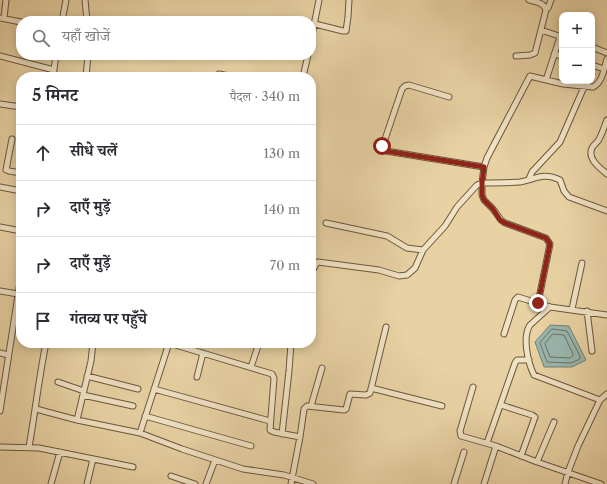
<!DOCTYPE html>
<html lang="hi">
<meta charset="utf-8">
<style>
:root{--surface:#fff;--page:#f7f7f7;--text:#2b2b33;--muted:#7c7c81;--line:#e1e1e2}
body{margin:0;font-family:"Libre Caslon Text","Noto Serif Devanagari",serif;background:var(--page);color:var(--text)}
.controls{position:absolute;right:12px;top:12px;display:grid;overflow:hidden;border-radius:8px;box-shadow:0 2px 10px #0003}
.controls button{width:36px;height:36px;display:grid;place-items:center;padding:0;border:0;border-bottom:1px solid var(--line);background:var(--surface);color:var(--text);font:20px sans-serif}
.stop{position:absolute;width:12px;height:12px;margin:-9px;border:3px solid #8f2418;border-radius:50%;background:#fff}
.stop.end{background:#8f2418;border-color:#fff;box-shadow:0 1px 4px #0008}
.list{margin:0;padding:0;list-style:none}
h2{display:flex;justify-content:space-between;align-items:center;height:52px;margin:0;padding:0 16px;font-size:17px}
h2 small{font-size:13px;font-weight:400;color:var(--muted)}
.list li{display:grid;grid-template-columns:26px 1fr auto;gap:12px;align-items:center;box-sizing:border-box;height:56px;padding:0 16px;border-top:1px solid var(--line)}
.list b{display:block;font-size:15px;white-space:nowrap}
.list em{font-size:13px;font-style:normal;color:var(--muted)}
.icon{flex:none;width:22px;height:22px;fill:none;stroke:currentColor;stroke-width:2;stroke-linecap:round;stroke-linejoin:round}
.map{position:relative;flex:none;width:607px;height:484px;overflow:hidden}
.search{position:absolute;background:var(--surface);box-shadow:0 2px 10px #0003;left:16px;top:16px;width:300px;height:44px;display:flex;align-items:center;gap:10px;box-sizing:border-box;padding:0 14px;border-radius:16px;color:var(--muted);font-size:15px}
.panel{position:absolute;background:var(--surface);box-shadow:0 2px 10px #0003;left:16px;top:72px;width:300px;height:276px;border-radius:16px}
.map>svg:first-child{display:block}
.water{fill:#99b6ae;stroke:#768072}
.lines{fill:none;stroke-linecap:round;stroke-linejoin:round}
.shore{stroke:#6d7264;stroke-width:1}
.minor-casing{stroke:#6b573c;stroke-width:7}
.minor{stroke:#f0e2c4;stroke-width:5}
.route{stroke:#8f2418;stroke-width:5}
</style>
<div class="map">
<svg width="607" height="484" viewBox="0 0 607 484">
<rect width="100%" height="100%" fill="#e8d2a4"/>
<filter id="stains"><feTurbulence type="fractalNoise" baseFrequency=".005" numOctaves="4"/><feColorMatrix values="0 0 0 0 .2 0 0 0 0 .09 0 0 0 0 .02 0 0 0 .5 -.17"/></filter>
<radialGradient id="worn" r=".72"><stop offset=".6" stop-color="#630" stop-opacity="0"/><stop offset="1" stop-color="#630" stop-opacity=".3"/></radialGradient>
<path class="water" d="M550,325L569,326L586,360L572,367H544L535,342Z"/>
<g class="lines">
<path class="shore" d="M552,329L567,331L580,356V359L571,363L547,362L540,343Z
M553,334L564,335L573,354V356L570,358L550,357L545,344Z"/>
<g class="minor-casing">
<path id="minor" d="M85,0L87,21
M548,8L551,0
M0,18L21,22
M4,18L6,0
M62,21L66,0
M315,24L343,31H346L348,17L349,0
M541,30L562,37
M311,40L319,0
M592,47L607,53
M554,54L562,56
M0,56L54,70
M516,56L530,55L535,53L546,10C544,2 535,2 529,0
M592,65L604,69
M219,74L234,77
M86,75L98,77
M53,77L56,55
M86,77L88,55
M303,77L308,55
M546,80L560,37
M449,97L409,85L405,86L402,89L382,148L386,151L484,167
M0,104L21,107
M607,120C604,127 602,135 598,141C596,143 593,146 592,148C587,159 600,168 607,174
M12,139L6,170L9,171L21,173
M529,179L532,172L560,142L584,87
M0,187L21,191
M326,223L387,236L407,248L423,250
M0,227L21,231
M311,274L316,264L318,262L379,270L399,276L407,275L415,268L423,250L445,226L457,207L477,185L482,183C494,183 507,183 520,182C536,179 543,172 560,180L564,191L569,197L607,211
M0,291L18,294
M538,303L550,244L546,238L505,223L501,220L493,209L484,200L482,195V183L484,167L487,158L530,76L563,84L593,87C603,82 604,68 607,59
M550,307L530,325C522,337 528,363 534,375L600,400
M572,309L582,263
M587,311L592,351
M504,334L515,300L518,297L550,307L607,315
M169,343L272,374L274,378L270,430L274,432L300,437L291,484
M0,353L8,355
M251,367L259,343
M87,376L138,389
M197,377L203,353
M58,382L84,391
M473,387L460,431L461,436L496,446L537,462L601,484
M371,388L442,406
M154,389L270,421
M83,395L133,406
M501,405L532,415L535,417L521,456
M311,406L322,368
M36,409L77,420L140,433L182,449L243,469L284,475L313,484
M0,411L21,276
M145,416L251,446
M77,420L91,361L93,343
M140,433L169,343
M282,434L289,371L291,343
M300,437L304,409L307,406L344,410L346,409L350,394L366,395L370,393L386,327
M487,443L515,363L517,360H529
M0,447L39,448L133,467
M29,447C35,413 39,377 46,343
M537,462L554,422
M171,476L195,484
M51,484L60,452
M87,484L93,459
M206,484L215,460
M454,484L464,452
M484,484L496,446
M565,484L568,472L578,446L600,400L607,394"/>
</g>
<use href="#minor" class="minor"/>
</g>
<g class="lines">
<path class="route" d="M382,146V149L386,151L484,167L482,183V195L484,200L493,209L500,220L505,223L546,238L550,244L538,303"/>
</g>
<rect width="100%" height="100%" filter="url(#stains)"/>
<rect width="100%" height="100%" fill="url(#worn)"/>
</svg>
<div class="controls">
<button>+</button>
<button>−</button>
</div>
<div class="stop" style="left:382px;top:146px"></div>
<div class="stop end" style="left:538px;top:303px"></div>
<div class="search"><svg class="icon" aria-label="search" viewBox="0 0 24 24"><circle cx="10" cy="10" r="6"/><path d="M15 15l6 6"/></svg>यहाँ खोजें</div>
<section class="panel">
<h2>5 मिनट<small>पैदल · 340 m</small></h2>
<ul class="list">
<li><svg class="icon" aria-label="ahead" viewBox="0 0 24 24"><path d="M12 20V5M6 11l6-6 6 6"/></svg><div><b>सीधे चलें</b></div><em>130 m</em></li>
<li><svg class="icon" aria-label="right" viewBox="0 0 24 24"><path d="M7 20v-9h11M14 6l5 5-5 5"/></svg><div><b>दाएँ मुड़ें</b></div><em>140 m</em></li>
<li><svg class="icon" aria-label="right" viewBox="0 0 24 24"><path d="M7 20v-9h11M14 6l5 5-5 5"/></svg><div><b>दाएँ मुड़ें</b></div><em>70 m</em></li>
<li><svg class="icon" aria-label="arrive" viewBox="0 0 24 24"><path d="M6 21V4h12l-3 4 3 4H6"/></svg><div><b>गंतव्य पर पहुँचे</b></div></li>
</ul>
</section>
</div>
